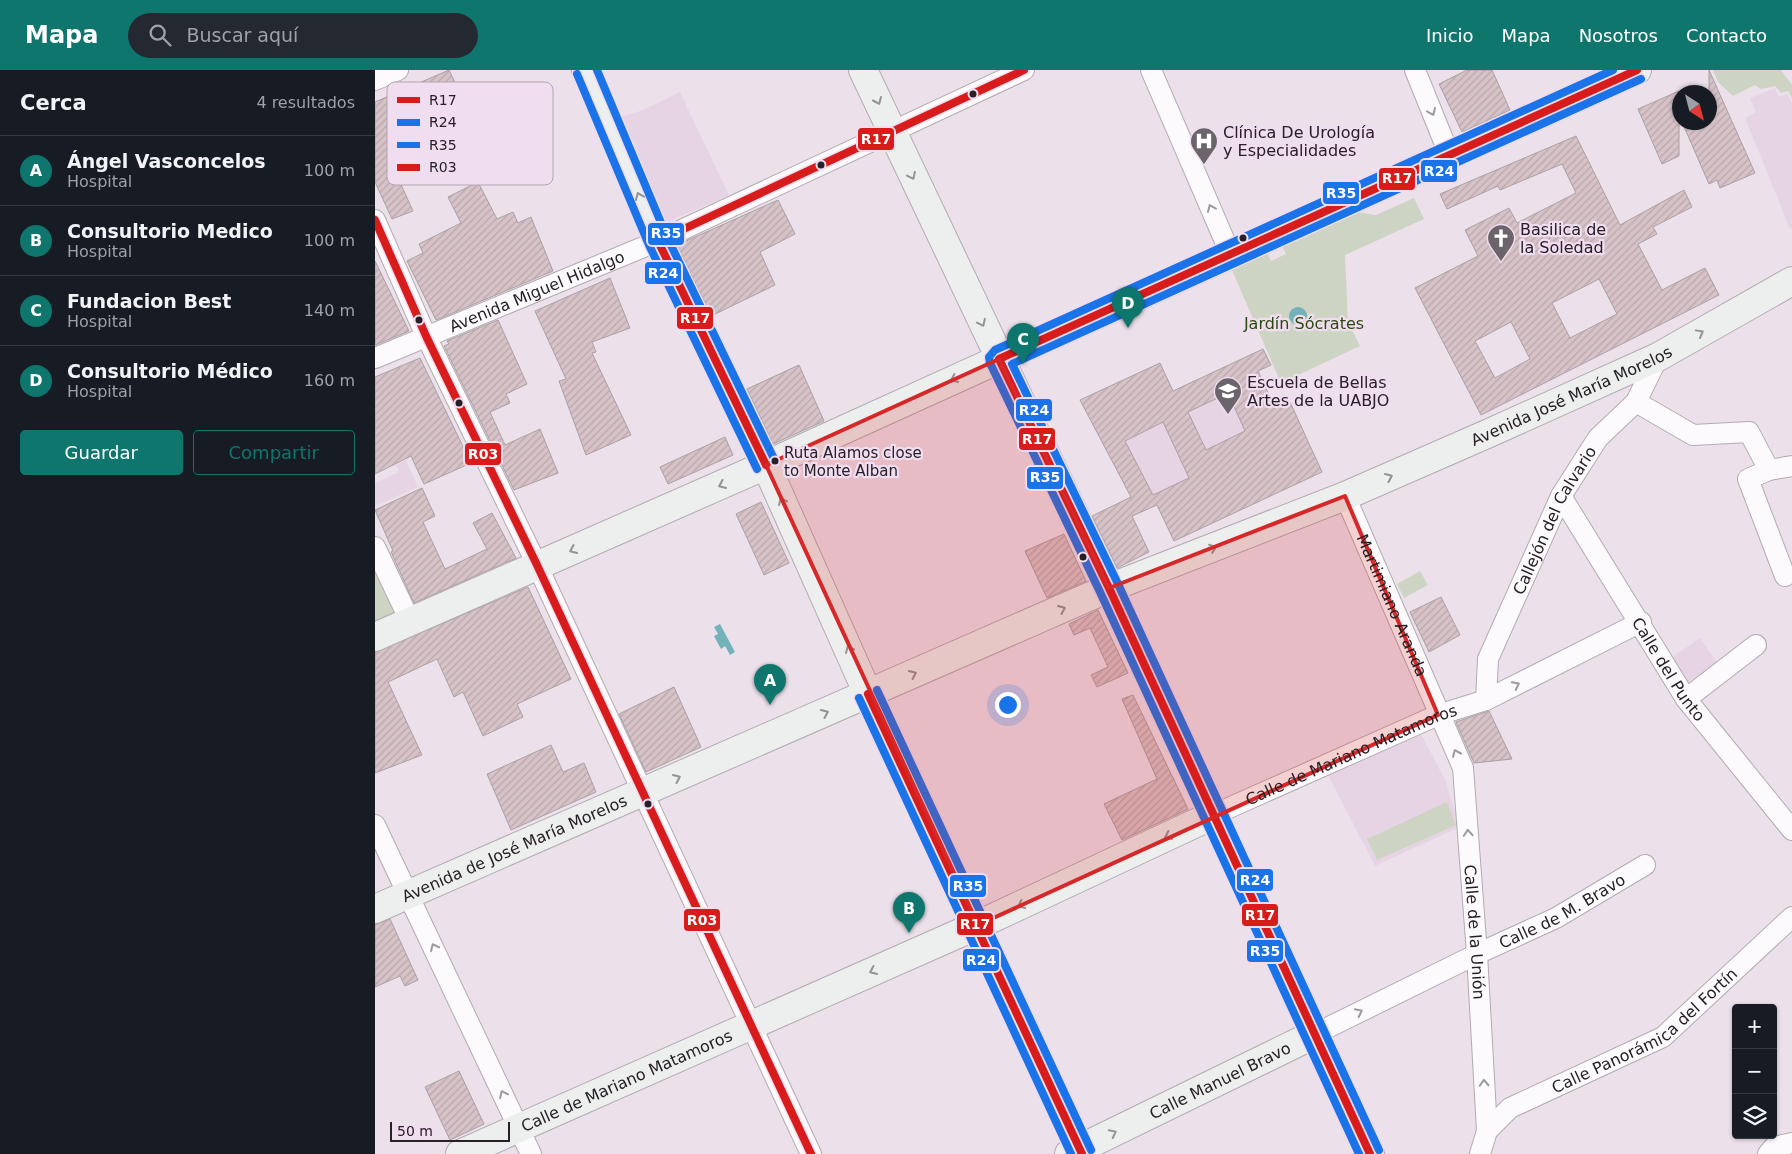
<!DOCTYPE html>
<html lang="es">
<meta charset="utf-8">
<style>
:root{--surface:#171b24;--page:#242831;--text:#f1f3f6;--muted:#9ea1a6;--line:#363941;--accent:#0f766e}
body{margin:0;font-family:"DejaVu Sans",sans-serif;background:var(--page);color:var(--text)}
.controls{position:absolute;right:15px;bottom:15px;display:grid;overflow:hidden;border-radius:5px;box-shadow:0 1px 4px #0004}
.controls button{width:45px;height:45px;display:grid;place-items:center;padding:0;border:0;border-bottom:1px solid var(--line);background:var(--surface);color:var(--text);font:25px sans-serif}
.compass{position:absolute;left:1297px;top:15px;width:45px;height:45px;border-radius:50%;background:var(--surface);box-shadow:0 1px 4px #0004;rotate:144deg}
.scale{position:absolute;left:15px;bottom:12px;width:120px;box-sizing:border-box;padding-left:5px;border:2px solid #272026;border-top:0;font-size:14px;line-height:18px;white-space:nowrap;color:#272026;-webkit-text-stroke:4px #f0ddef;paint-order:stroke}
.you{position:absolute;left:632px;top:634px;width:18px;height:18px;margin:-12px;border:4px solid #fff;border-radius:50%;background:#1a73e8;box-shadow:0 0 0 8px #1a73e833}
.badge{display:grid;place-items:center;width:32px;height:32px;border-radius:50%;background:var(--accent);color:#fff;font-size:16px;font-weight:700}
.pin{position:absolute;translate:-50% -41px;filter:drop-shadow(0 1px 2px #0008)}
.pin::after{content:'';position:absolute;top:26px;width:18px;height:15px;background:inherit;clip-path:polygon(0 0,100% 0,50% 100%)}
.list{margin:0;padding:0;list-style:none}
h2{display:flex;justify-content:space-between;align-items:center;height:65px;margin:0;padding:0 20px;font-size:21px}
h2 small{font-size:16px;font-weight:400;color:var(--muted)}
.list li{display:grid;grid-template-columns:32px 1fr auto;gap:15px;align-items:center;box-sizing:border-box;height:70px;padding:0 20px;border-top:1px solid var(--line)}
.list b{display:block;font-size:19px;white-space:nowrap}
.list p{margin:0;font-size:16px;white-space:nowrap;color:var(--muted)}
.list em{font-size:16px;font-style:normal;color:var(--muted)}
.actions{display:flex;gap:10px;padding:15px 20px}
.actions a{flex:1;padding:11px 0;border:1px solid var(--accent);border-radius:5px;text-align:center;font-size:18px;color:var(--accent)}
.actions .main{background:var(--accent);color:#fff}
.icon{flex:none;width:28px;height:28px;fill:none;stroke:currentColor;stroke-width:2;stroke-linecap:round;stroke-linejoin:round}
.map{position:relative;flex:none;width:1417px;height:1084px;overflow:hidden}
header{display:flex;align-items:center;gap:30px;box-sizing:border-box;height:70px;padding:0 25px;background:var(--accent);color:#fff}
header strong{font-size:24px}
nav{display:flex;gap:28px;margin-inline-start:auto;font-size:18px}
.search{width:350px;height:45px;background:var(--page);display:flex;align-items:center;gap:12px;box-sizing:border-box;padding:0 18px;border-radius:28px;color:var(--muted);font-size:19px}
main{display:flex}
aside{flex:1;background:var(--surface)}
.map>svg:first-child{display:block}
.built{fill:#e6d4e4}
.green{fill:#cdd4c4}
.water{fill:#74b2b9}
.building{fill:url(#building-hatch);stroke:#a9a0a4;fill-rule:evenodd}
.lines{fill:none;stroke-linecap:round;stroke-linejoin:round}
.street-casing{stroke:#b2aab1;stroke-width:22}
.secondary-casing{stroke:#b2aab1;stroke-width:30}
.street{stroke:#fcfafc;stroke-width:20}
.secondary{stroke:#ecefee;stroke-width:28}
.bus-1-casing{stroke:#f0ddef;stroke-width:11}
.bus-2-casing{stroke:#f0ddef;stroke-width:11}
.bus-3-casing{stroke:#f0ddef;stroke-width:11}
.bus-4-casing{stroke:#f0ddef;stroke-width:11}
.bus-1{stroke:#d81b1b;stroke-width:8}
.bus-2{stroke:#1a73e8;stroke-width:8}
.bus-3{stroke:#1a73e8;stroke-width:8}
.bus-4{stroke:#d81b1b;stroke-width:8}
.oneway{stroke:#939294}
.oneway2{stroke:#9c989c}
.marked{fill:#d62828;fill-opacity:0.2;stroke:#d62828;stroke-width:4;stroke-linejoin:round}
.bus-dot{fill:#272026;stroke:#f0ddef;stroke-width:2}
.labels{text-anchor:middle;stroke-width:4.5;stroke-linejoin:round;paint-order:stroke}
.bus-label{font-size:15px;fill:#272026;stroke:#f0ddef;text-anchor:start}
.poi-label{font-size:16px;fill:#272026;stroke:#f0ddef;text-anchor:start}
.street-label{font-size:16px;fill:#272026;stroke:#f0ddef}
.park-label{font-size:16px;fill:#2b4a0d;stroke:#f0ddef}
.key{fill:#f0ddef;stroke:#b4a4b3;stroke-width:1}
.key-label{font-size:14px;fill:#272026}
.line-badge{stroke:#f0ddef;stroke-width:2}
.badge-label{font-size:14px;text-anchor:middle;font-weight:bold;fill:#fff}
</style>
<header>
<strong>Mapa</strong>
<div class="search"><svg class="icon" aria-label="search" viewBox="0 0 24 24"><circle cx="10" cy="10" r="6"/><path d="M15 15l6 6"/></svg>Buscar aquí</div>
<nav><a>Inicio</a><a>Mapa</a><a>Nosotros</a><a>Contacto</a></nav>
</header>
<main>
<aside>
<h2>Cerca<small>4 resultados</small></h2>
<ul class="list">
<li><span class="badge">A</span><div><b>Ángel Vasconcelos</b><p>Hospital</p></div><em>100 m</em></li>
<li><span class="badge">B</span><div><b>Consultorio Medico</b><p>Hospital</p></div><em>100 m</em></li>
<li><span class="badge">C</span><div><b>Fundacion Best</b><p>Hospital</p></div><em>140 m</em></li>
<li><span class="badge">D</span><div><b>Consultorio Médico</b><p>Hospital</p></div><em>160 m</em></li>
</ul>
<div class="actions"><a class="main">Guardar</a><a>Compartir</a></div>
</aside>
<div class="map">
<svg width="1417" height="1084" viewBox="0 0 1417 1084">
<defs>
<pattern id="building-hatch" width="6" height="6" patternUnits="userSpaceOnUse" patternTransform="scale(1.25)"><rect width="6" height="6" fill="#d7c3c7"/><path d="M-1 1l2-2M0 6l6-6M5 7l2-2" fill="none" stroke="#b9a7ab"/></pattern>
</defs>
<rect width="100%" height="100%" fill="#ece1eb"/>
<path class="built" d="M1400,18L1404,27L1412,23L1417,32V158L1415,159L1370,48L1381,42L1375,28Z
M305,22L354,125L290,153L243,48L268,40Z
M888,279L896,295L883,302L900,338L915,332L930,365L854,445L799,471L782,435L764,443L705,330L785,293L798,321Z
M31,390L43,417L0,436V413L24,402L21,395Z
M1325,568L1342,593L1312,613L1296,588Z
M1045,662L1070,710L1085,757L1000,796L953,705Z"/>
<path class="green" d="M1338,0H1406L1417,15V28L1413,21L1406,23L1400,16L1386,19L1380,15L1358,26L1343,12Z
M1039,128L1049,149L970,185L973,252L985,276L906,313L856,198L892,183L896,191L911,184L907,176L983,142L1001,145Z
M0,496L24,550L0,561Z
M1045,501L1053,515L1029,528L1022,514Z
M1072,732L1081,755L1002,790L992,769Z"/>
<path class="water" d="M914 246a9 9 0 1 1 18 0a9 9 0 1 1-18 0Z
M345,554L360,582L355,585L350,576L346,579L339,566L343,564L339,557Z"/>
<path class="building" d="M74,0L102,59L18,97L38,141L17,149L0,112V32Z
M1092,0H1117L1135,40L1087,62L1064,14Z
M1334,0L1380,103L1345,118L1342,110L1334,114L1307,52H1334Z
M1304,21V86L1287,94L1263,39Z
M1201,66L1245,155L1309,120L1317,137L1278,157L1282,164L1263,174L1287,220L1330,198L1344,225L1106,345L1040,218L1103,186L1090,160L1134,138L1142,153L1201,123L1187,94L1125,120L1123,116L1072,139L1065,124ZM1224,209L1242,244L1195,268L1177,233ZM1136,252L1155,289L1120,308L1100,271Z
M103,112L122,149L138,142L143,153L156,147L178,201L61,250L32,191L48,183L44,174L86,153L73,127Z
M403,130L420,164L385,182L400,215L336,246L302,175Z
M0,191L34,261L0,275Z
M235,208L255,258L217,272L221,282L217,283L256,365L211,385L184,311L191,309L160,241Z
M123,250L152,314L131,324L135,333L115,342L130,375L165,359L183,403L139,420L69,276L74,274L72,271Z
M888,279L896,295L883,301L900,338L915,332L947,402L799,471L782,435L757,446L774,482L742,498L717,446L756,427L705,330L785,293L798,321ZM853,323L870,361L831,380L813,342ZM788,352L814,408L778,425L750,371Z
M45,288L96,393L49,414L36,386L0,404V307Z
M424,295L449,351L398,374L372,319Z
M350,367L358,385L293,414L285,397Z
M47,418L60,446L48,452L70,499L112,479L98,453L117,443L141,488L39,533L16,482L18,481L0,440Z
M386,432L414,493L389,505L361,444Z
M689,464L711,511L672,528L650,481Z
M153,517L196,609L142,634L148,647L108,666L88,622L79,627L62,589L13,612L47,685L0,703V582Z
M1066,527L1085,565L1054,582L1035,542Z
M723,540L753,603L722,617L716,605L733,597L715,558L699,565L694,554Z
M299,617L326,677L271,702L244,644Z
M758,625L813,739L747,770L729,734L782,709L747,629Z
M1114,641L1137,689L1099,693L1081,652Z
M176,675L188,702L209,693L221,722L136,760L112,704Z
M15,849L43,910L30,916L25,906L0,917V855Z
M84,1001L109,1054L75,1070L50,1017Z"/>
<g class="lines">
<g class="street-casing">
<g id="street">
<path d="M776,0L855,183"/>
<path d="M1040,0L1074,84"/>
<path d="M0,10L23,0"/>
<path d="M0,150L51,266L162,495L436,1084"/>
<path id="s1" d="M0,288L283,171L649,0"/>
<path d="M1261,332L1318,365L1374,362L1394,400"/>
<path id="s2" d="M970,426L1088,698L1102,884L1112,1061L1105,1084"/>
<path id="s3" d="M1186,426L1311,629L1417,760"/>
<path d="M0,477L35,551"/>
<path d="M1410,506L1373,409L1394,400L1417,396"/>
<path d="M1311,629L1381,575"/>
<path id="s4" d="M1111,630L1113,589L1186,426L1223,368L1261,332L1283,287"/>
<path id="s5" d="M838,745L1063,645L1111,630L1266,552"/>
<path d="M0,755L156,1084"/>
<path id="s6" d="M940,964L1102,884L1181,848L1270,795"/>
<path id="s7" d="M1112,1061L1135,1038L1288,967L1417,847"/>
<path d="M1393,1084L1399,1077L1417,1073"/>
</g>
</g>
<g class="secondary-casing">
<g id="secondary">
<path d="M211,0L283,171L391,395L493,624L707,1084"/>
<path d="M488,0L734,518L995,1084"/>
<path d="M0,567L391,395L1262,0"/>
<path id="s8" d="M0,839L734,518L970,426L1112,364L1283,287L1417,211"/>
<path id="s9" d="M85,1084L603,855L838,745"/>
<path id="s10" d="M694,1084L940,964"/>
</g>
</g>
<use href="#street" class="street"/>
<use href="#secondary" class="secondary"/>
<g class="bus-1-casing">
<path id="bus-1" d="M391,395L283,171L649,0
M493,624L707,1084
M995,1084L734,518L624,289L1262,0"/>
</g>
<g class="bus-2-casing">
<path id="bus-2" d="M202,4L274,175L382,399
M484,628L696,1084
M1004,1080L743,514L637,294L1266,9"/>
</g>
<g class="bus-3-casing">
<path id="bus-3" d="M222,0L292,167L400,391
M502,620L716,1080
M984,1084L725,522L615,293L614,287L620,280L1238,0"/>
</g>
<g class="bus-4-casing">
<path id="bus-4" d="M0,150L51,266L162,495L436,1084"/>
</g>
<use href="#bus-1" class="bus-1"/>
<use href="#bus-2" class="bus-2"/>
<use href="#bus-3" class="bus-3"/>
<use href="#bus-4" class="bus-4"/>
</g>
<defs><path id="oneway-chevron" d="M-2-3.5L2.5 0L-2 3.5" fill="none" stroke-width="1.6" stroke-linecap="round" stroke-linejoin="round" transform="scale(1.25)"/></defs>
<g class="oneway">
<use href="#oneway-chevron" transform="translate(503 31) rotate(66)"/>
<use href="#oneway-chevron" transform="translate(537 106) rotate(65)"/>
<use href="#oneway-chevron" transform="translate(264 126) rotate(-113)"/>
<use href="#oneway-chevron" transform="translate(607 253) rotate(65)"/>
<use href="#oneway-chevron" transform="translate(1325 263) rotate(-29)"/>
<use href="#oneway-chevron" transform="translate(579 309) rotate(155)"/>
<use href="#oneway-chevron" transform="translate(1014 407) rotate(-24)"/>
<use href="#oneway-chevron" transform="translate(347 415) rotate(156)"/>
<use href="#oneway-chevron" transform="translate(407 431) rotate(-114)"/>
<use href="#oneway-chevron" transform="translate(838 478) rotate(-21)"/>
<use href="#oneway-chevron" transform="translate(198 480) rotate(156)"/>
<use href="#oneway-chevron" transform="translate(687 539) rotate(-24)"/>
<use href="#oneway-chevron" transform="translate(474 579) rotate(-114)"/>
<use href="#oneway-chevron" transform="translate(538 604) rotate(-24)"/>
<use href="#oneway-chevron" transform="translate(450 643) rotate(-24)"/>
<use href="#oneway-chevron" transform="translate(302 708) rotate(-24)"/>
<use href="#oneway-chevron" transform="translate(793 766) rotate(155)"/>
<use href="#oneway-chevron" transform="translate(646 835) rotate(155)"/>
<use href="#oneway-chevron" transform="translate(498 901) rotate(156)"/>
<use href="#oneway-chevron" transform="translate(738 1063) rotate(-26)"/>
</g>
<g class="oneway2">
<use href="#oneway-chevron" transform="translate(1057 42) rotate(67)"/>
<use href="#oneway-chevron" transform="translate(836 138) rotate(-113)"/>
<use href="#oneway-chevron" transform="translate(1141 615) rotate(-27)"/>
<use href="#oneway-chevron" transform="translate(1081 683) rotate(-114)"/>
<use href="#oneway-chevron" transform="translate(1093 763) rotate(-94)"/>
<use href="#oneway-chevron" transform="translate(59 877) rotate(-115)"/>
<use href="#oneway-chevron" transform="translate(984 942) rotate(-26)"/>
<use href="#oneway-chevron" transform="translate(1109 1013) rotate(-93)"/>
<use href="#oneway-chevron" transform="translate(128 1024) rotate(-115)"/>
</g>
<path class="marked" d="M624,289L734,518L970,426L1063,645L603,855L391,395Z"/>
<defs>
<g id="hospital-pin" transform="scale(1.4375)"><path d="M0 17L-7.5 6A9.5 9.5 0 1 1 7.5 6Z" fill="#6c646b" stroke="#f0ddef"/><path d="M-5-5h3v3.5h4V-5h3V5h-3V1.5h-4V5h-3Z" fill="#fff"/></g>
<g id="church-pin" transform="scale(1.4375)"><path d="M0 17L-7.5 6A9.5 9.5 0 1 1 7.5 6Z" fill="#6c646b" stroke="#f0ddef"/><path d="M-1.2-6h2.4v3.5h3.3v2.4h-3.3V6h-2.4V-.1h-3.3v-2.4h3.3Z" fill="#fff"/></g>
<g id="university-pin" transform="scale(1.4375)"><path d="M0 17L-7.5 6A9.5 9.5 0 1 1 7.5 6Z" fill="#6c646b" stroke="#f0ddef"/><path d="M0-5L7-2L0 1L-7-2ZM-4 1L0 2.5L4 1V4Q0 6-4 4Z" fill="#fff"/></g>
</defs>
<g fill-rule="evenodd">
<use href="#hospital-pin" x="829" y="71"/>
<use href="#church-pin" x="1126" y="168"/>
<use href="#university-pin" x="853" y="321"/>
</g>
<g class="bus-dot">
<circle cx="598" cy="24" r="4.5"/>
<circle cx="446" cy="95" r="4.5"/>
<circle cx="868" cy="168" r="4.5"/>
<circle cx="44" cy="250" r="4.5"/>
<circle cx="84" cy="333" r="4.5"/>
<circle cx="400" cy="391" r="4.5"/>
<circle cx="708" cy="487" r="4.5"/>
<circle cx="273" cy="734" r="4.5"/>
</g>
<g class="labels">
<g class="bus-label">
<text x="409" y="388">Ruta Alamos close<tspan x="409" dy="18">to Monte Alban</tspan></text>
</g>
<g class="poi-label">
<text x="848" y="68">Clínica De Urología<tspan x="848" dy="18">y Especialidades</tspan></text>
<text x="1145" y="165">Basilica de<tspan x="1145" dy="18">la Soledad</tspan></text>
<text x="872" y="318">Escuela de Bellas<tspan x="872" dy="18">Artes de la UABJO</tspan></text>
</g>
<g class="street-label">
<text dy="6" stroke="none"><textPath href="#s1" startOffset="175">Avenida Miguel Hidalgo</textPath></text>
<text dy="6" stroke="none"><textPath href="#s8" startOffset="1302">Avenida José María Morelos</textPath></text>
<text dy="6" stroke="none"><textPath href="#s4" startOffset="195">Callejón del Calvario</textPath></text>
<text dy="6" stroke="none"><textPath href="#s2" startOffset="119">Martimiano Aranda</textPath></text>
<text dy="6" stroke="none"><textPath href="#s3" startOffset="204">Calle del Punto</textPath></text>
<text dy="6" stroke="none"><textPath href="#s5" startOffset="151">Calle de Mariano Matamoros</textPath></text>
<text dy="6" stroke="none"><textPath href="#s8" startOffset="152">Avenida de José María Morelos</textPath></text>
<text dy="6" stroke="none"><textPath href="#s6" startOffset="276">Calle de M. Bravo</textPath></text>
<text dy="6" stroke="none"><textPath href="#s2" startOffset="461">Calle de la Unión</textPath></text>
<text dy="6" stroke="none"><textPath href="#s7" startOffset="189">Calle Panorámica del Fortín</textPath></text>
<text dy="6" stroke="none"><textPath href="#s9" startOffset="182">Calle de Mariano Matamoros</textPath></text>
<text dy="6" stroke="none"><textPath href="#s10" startOffset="168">Calle Manuel Bravo</textPath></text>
</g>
<g class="park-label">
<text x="929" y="259">Jardín Sócrates</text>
</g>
</g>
<rect x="12" y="12" width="166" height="103" rx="8" class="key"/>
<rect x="22" y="27" width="23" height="6" fill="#d81b1b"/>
<rect x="22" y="49" width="23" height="7" fill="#1a73e8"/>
<rect x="22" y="72" width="23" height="6" fill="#1a73e8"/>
<rect x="22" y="94" width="23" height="7" fill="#d81b1b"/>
<g class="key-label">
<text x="54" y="35">R17</text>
<text x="54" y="57">R24</text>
<text x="54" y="80">R35</text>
<text x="54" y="102">R03</text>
</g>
<g class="line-badge">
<rect x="482" y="57" width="38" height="24" rx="5" fill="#d81b1b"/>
<rect x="1045" y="89" width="38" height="24" rx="5" fill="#1a73e8"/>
<rect x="1003" y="97" width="38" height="24" rx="5" fill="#d81b1b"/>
<rect x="947" y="111" width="38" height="24" rx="5" fill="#1a73e8"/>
<rect x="272" y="152" width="38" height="24" rx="5" fill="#1a73e8"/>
<rect x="269" y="191" width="38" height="24" rx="5" fill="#1a73e8"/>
<rect x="301" y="236" width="38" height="24" rx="5" fill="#d81b1b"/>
<rect x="640" y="328" width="38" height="24" rx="5" fill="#1a73e8"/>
<rect x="643" y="357" width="38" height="24" rx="5" fill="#d81b1b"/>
<rect x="89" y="372" width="38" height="24" rx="5" fill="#d81b1b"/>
<rect x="651" y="396" width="38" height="24" rx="5" fill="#1a73e8"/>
<rect x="861" y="798" width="38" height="24" rx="5" fill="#1a73e8"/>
<rect x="574" y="804" width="38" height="24" rx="5" fill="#1a73e8"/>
<rect x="866" y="833" width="38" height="24" rx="5" fill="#d81b1b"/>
<rect x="308" y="838" width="38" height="24" rx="5" fill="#d81b1b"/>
<rect x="581" y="842" width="38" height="24" rx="5" fill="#d81b1b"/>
<rect x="871" y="869" width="38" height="24" rx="5" fill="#1a73e8"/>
<rect x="587" y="878" width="38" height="24" rx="5" fill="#1a73e8"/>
</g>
<g class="badge-label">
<text x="501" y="74">R17</text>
<text x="1064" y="106">R24</text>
<text x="1022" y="113">R17</text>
<text x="966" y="128">R35</text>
<text x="291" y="168">R35</text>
<text x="288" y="208">R24</text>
<text x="320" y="253">R17</text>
<text x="659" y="345">R24</text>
<text x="662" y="374">R17</text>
<text x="108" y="389">R03</text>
<text x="670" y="412">R35</text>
<text x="880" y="815">R24</text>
<text x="593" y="821">R35</text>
<text x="885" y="850">R17</text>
<text x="327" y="855">R03</text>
<text x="600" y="859">R17</text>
<text x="890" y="886">R35</text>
<text x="606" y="895">R24</text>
</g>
</svg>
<div class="controls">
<button>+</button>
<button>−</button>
<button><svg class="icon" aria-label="layers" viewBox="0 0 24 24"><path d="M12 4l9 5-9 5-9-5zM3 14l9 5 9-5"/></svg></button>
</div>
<svg class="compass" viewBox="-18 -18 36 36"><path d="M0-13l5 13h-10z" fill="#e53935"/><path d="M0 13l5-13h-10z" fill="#9ea1a6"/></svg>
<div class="scale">50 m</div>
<div class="you"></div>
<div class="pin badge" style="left:395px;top:635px">A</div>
<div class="pin badge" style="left:534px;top:863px">B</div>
<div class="pin badge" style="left:648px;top:294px">C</div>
<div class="pin badge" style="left:753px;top:258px">D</div>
</div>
</main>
